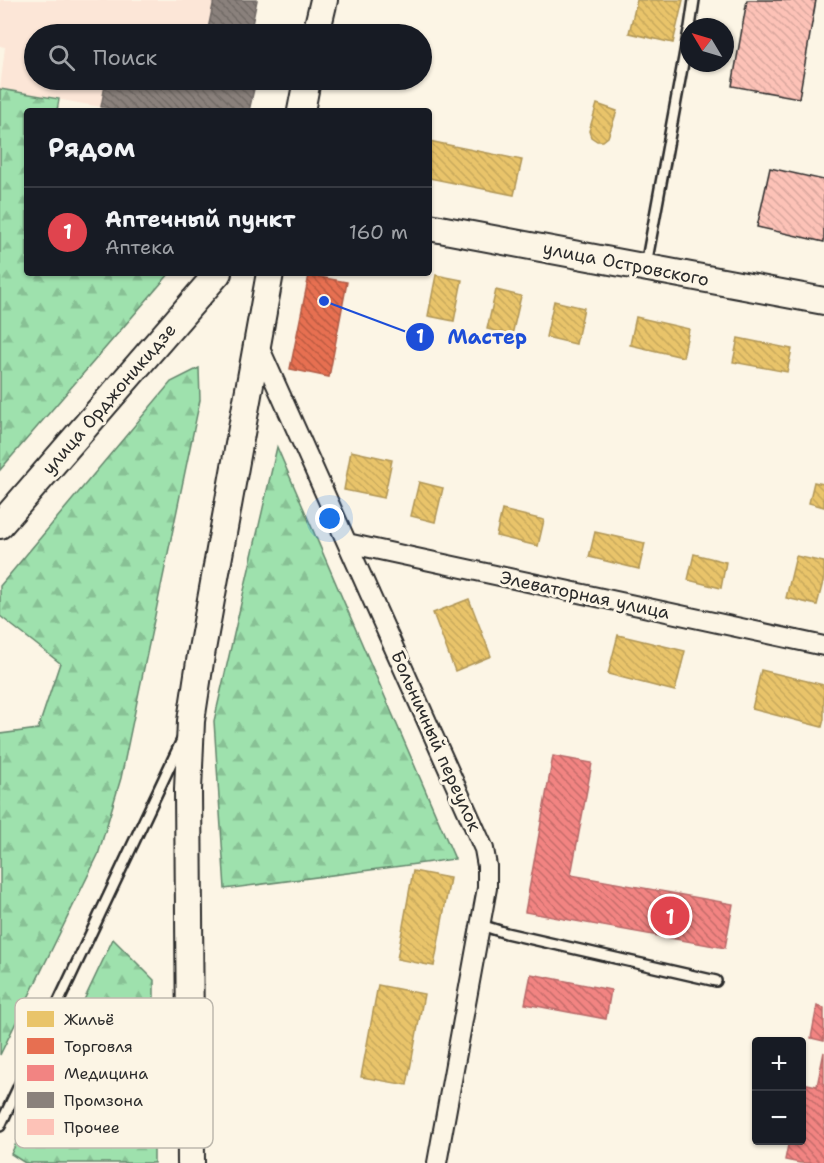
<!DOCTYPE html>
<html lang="ru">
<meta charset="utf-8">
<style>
:root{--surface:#171b24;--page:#242831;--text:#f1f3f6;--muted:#9ea1a6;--line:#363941;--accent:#2563eb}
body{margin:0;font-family:"Shantell Sans",sans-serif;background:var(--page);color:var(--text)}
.controls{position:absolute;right:18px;bottom:18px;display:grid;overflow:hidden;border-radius:6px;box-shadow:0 2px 4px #0004}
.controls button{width:54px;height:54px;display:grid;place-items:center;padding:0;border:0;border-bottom:2px solid var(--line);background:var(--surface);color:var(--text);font:30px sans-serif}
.compass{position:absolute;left:680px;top:18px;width:54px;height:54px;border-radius:50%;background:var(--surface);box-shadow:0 2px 4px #0004;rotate:308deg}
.you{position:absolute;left:330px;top:519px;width:21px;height:21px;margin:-15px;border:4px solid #fff;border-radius:50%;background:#1a73e8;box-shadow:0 0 0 9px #1a73e833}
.badge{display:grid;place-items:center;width:39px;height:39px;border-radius:50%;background:var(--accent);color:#fff;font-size:20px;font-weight:700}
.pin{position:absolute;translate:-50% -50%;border:3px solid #fff;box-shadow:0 2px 6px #0006}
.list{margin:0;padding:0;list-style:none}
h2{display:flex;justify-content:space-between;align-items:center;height:78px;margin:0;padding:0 24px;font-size:26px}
h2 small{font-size:20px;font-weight:400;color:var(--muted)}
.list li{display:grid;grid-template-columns:39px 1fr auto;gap:18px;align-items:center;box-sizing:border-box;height:90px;padding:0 24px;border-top:2px solid var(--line)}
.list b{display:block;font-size:22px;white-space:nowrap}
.list p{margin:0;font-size:20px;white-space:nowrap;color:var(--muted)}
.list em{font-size:20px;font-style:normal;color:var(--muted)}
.icon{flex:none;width:33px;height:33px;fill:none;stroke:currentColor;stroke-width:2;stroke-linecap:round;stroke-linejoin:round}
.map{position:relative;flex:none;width:824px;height:1163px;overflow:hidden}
.search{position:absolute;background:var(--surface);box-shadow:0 2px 4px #0004;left:24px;top:24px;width:408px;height:66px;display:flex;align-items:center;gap:15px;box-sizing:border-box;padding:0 21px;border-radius:33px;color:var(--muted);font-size:22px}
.panel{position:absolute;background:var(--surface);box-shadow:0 2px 4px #0004;left:24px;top:108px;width:408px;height:168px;border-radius:6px}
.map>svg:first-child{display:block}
.built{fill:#fce6d7}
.forest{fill:url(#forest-firs);stroke:#64866c;stroke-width:1.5}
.homes{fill:url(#homes-back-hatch);stroke:#b09657;stroke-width:1.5}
.shops{fill:url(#shops-back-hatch);stroke:#af5b46;stroke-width:1.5}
.health{fill:url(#health-back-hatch);stroke:#b66968;stroke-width:1.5}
.industry{fill:url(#industry-back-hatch);stroke:#6e6764;stroke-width:1.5}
.building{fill:url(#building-back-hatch);stroke:#2b2b2b;stroke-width:1.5}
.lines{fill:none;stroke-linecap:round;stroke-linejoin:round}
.lane-casing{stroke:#2b2b2b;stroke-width:14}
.street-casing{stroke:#2b2b2b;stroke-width:22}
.secondary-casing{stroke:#2b2b2b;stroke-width:30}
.lane{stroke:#fcf5e5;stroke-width:9}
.street{stroke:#fcf5e5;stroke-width:18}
.secondary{stroke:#fcf5e5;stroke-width:26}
.labels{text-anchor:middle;stroke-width:6;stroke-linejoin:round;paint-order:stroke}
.street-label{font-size:18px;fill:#2b2b2b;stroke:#fcf5e5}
.key{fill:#fcf5e5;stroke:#bdb8ad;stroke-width:1.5}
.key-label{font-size:16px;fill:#2b2b2b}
.leader{fill:none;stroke:#1d4ed8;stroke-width:2}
.callout-dot{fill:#1d4ed8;stroke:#fcf5e5;stroke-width:2}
.mark-label{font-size:18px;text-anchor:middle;font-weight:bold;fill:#fff}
.callout-label{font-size:20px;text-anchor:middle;font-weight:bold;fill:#1d4ed8;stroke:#fcf5e5;stroke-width:6;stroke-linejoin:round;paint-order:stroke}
</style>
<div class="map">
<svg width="824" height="1163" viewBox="0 0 824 1163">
<defs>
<pattern id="forest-firs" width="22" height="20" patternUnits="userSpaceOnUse" patternTransform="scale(1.5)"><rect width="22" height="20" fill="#9ee1ad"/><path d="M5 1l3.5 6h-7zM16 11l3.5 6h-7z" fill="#88c195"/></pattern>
<pattern id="homes-back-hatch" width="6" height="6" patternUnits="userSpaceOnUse" patternTransform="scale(1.5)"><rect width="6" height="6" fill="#e9c46a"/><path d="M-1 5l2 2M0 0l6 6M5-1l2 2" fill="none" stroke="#c8a95c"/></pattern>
<pattern id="shops-back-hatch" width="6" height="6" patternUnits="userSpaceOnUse" patternTransform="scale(1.5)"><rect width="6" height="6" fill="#e76f51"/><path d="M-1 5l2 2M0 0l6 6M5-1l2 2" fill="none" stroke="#bb5b43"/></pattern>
<pattern id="health-back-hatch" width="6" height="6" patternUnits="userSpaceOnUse" patternTransform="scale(1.5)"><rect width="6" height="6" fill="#f28482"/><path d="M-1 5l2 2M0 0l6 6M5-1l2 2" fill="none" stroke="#c46c6b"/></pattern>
<pattern id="industry-back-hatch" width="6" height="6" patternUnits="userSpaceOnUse" patternTransform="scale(1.5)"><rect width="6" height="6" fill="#8a817c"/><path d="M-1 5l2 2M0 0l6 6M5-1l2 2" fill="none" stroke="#716a66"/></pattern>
<pattern id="building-back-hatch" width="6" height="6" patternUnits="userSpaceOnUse" patternTransform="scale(1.5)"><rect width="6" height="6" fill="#fdc2b7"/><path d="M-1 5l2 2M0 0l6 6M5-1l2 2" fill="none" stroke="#d9a79e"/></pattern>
</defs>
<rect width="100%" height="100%" fill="#fcf5e5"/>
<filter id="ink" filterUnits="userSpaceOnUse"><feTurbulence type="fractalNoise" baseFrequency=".0167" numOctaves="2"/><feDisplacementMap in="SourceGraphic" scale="12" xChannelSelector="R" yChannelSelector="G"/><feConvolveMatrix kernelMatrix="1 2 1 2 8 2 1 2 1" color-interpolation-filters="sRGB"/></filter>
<g filter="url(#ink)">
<path class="built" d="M0,0H214L207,34H34V80H106L101,107L0,89L5,47L0,46Z"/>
<path class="forest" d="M0,89L59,99L57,111H27V273H170L0,470Z
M199,368L200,400L121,778L98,855L0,1055V734L38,729L60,663L0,616V586L171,382Z
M277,447L455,859L225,889L214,721Z
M113,939L154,980V1163H25L11,1154Z"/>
<path class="homes" d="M637,0H683L673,43L629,33Z
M597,104L617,111L608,137L603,141H597L591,137L589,131Z
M429,141L522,160L514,195L429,178Z
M436,275L462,280L454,321L428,316Z
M496,290L521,296L512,335L487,329Z
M554,301L584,308L576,344L546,337Z
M636,317L689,329L683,357L630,345Z
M738,338L792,349L787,372L733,362Z
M351,451L392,460L384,498L344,490Z
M419,482L443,488L435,522L411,516Z
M814,482L824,484V507L809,503Z
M502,510L544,520L538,546L496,536Z
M595,532L645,543L639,569L589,557Z
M694,554L726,562L721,588L688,580Z
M796,556L824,562V578L817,605L786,598Z
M469,599L491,656L455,671L433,613Z
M618,635L685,651L675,691L608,674Z
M761,670L824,685V719L822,727L752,709Z
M413,871L450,878L434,966L397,959Z
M378,985L424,994L407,1085L361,1077Z"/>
<path class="shops" d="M309,275L347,282L329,377L290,369Z"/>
<path class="health" d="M553,756L592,763L571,875L733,904L725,948L525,912Z
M531,974L611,990L606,1019L525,1004Z
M817,1006L824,1008V1041L811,1038Z
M824,1052V1163H800L785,1160L789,1140H802V1083L817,1086Z"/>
<path class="industry" d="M214,0H257L250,34H207Z
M106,80H256L249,111H122L101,107Z"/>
<path class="building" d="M747,0H816L799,98L732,86Z
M770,168L824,180V242L757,227Z"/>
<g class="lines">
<g class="lane-casing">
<path id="lane" d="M690,27L694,0
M646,265L689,30
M481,925L506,933L716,981
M0,1126L182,740"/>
</g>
<g class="street-casing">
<path id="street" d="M257,342L484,849L487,866V888L437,1163
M347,543L824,646"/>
</g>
<g class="secondary-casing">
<path id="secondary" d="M316,34L324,0
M301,111L307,80
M429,227L824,301
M0,525L218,273
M191,1163L188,790L191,721L201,655L270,273"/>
</g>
<use href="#lane" class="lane"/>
<use href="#street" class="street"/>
<use href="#secondary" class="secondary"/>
</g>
</g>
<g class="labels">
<g class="street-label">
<text transform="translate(626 264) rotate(11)" y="6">улица Островского</text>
<text transform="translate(109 399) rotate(-49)" y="6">улица Орджоникидзе</text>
<text transform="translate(585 595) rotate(12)" y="6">Элеваторная улица</text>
<text transform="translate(436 741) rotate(66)" y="6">Больничный переулок</text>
</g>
</g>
<rect x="15" y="998" width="198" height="150" rx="9" class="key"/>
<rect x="27" y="1011" width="27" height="16" fill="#e9c46a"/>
<rect x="27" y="1038" width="27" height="16" fill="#e76f51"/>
<rect x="27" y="1065" width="27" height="16" fill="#f28482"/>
<rect x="27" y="1092" width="27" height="16" fill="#8a817c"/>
<rect x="27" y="1119" width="27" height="16" fill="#fdc2b7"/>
<g class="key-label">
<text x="64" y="1025">Жильё</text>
<text x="64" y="1052">Торговля</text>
<text x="64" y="1079">Медицина</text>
<text x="64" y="1106">Промзона</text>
<text x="64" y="1133">Прочее</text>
</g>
<path class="leader" d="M324 301L420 337"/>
<g class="callout-dot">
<circle cx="324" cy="301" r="6"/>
<circle cx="420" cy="337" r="15"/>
</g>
<g class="mark-label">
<text x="420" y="343">1</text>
</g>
<g class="callout-label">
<text x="487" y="344">Мастер</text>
</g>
</svg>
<div class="controls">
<button>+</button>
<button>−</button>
</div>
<svg class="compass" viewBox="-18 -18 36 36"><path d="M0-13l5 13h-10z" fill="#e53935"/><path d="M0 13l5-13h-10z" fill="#9ea1a6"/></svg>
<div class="you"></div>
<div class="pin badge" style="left:670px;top:916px;background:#e0444e">1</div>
<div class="search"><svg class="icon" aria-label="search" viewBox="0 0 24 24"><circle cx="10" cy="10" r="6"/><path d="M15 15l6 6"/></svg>Поиск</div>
<section class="panel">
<h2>Рядом<small></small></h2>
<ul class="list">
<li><span class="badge" style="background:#e0444e">1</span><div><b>Аптечный пункт</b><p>Аптека</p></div><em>160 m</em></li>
</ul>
</section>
</div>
